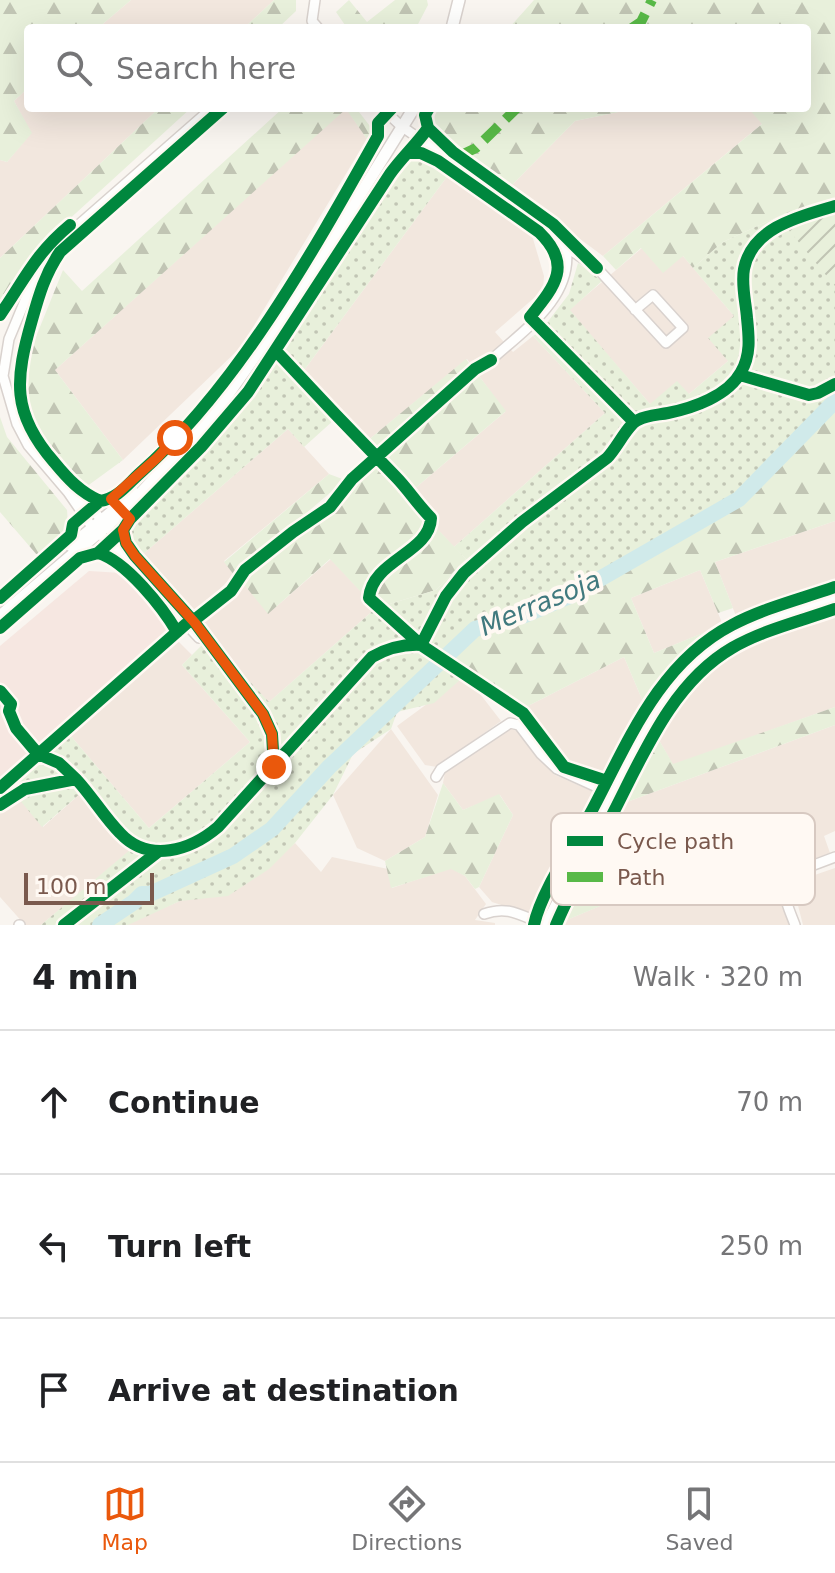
<!DOCTYPE html>
<meta charset="utf-8">
<style>
:root{--surface:#fff;--page:#f6f6f6;--text:#202124;--muted:#757577;--line:#e0e0e0;--accent:#ea580c}
body{margin:0;font-family:"DejaVu Sans",sans-serif;background:var(--page);color:var(--text)}
.scale{position:absolute;left:24px;bottom:20px;width:130px;box-sizing:border-box;padding-left:8px;border:4px solid #7a594d;border-top:0;font-size:22px;line-height:28px;white-space:nowrap;color:#7a594d;-webkit-text-stroke:6px #fff9f3;paint-order:stroke}
.stop{position:absolute;width:24px;height:24px;margin:-18px;border:6px solid #ea580c;border-radius:50%;background:#fff}
.stop.end{background:#ea580c;border-color:#fff;box-shadow:0 2px 8px #0008}
.list{margin:0;padding:0;list-style:none}
h2{display:flex;justify-content:space-between;align-items:center;height:104px;margin:0;padding:0 32px;font-size:34px}
h2 small{font-size:26px;font-weight:400;color:var(--muted)}
.list li{display:grid;grid-template-columns:52px 1fr auto;gap:24px;align-items:center;box-sizing:border-box;height:144px;padding:0 32px;border-top:2px solid var(--line)}
.list b{display:block;font-size:30px;white-space:nowrap}
.list em{font-size:26px;font-style:normal;color:var(--muted)}
.icon{flex:none;width:44px;height:44px;fill:none;stroke:currentColor;stroke-width:2;stroke-linecap:round;stroke-linejoin:round}
.map{position:relative;flex:none;width:835px;height:925px;overflow:hidden}
.search{position:absolute;background:var(--surface);box-shadow:0 8px 32px #0002;left:24px;right:24px;top:24px;height:88px;display:flex;align-items:center;gap:20px;box-sizing:border-box;padding:0 28px;border-radius:8px;color:var(--muted);font-size:30px}
.sheet{height:536px;background:var(--surface)}
nav{display:flex;justify-content:space-around;align-items:center;box-sizing:border-box;height:112px;border-top:2px solid var(--line);background:var(--surface);font-size:22px;color:var(--muted)}
nav a{display:grid;justify-items:center;gap:4px}
nav .on{color:var(--accent)}
.map>svg:first-child{display:block}
.residential{fill:#f2e7de}
.commercial{fill:#f6e7e1}
.forest{fill:url(#forest-firs)}
.park{fill:url(#park-dots)}
.garden{fill:url(#garden-furrows)}
.lines{fill:none;stroke-linecap:round;stroke-linejoin:round}
.river{stroke:#d0eaea;stroke-width:16}
.minor-casing{stroke:#d9d2ce;stroke-width:12}
.tertiary-casing{stroke:#d9d2ce;stroke-width:14}
.minor{stroke:#fefefd;stroke-width:9}
.tertiary{stroke:#fefefd;stroke-width:11}
.quiet{stroke:#58b947;stroke-width:10;stroke-dasharray:20 10;stroke-linecap:butt}
.cycleway-casing{stroke:#fff9f3;stroke-width:17}
.cycleway{stroke:#00873e;stroke-width:12}
.route{stroke:#ea580c;stroke-width:10}
.labels{text-anchor:middle;stroke-width:8;stroke-linejoin:round;paint-order:stroke}
.water-label{font-size:26px;font-style:italic;fill:#40797e;stroke:#fff9f3}
.key{fill:#fff9f3;stroke:#d7c9c1;stroke-width:2}
.key-label{font-size:22px;fill:#7a594d}
</style>
<div class="map">
<svg width="835" height="925" viewBox="0 0 835 925">
<defs>
<pattern id="forest-firs" width="22" height="20" patternUnits="userSpaceOnUse" patternTransform="scale(2)"><rect width="22" height="20" fill="#e8f0db"/><path d="M5 1l3.5 6h-7zM16 11l3.5 6h-7z" fill="#c1c5b4"/></pattern>
<pattern id="park-dots" width="8" height="8" patternUnits="userSpaceOnUse" patternTransform="scale(2)"><rect width="8" height="8" fill="#e8f0db"/><path d="M2 2h.1M6 6h.1" fill="none" stroke="#c1c5b4" stroke-width="1.8" stroke-linecap="round"/></pattern>
<pattern id="garden-furrows" width="10" height="10" patternUnits="userSpaceOnUse" patternTransform="scale(2)"><rect width="10" height="10" fill="#e8f0db"/><path d="M-1 1l2-2M0 10L10 0M9 11l2-2" fill="none" stroke="#c1c5b4"/></pattern>
</defs>
<rect width="100%" height="100%" fill="#f9f5f0"/>
<path class="residential" d="M131,0H274L244,28H98Z
M28,88V108H159L0,258V160L7,162L31,133L14,101Z
M346,108L367,139L241,347L123,460L55,370Z
M638,108H748L763,123L603,256L510,187L575,121Z
M449,174L531,232L544,276L543,290L495,332L513,352L533,336L605,413L454,547L406,496L505,412L467,359L366,442L302,373Z
M642,248L683,256L734,316L728,361L689,394L650,404L569,310Z
M288,429L329,474L224,561L234,575L195,613L142,555Z
M835,521V581L736,616L715,562Z
M331,559L376,608L268,703L209,638L199,622L242,582L269,613Z
M700,570L723,625L654,653L631,598Z
M835,614V707L673,765L659,740L672,713L706,674L732,652Z
M178,641L192,655L182,665L250,742L149,828L70,735Z
M624,657L644,704L606,774L568,765L556,753L534,716L524,708Z
M461,679L477,690L501,721L437,767L425,765L397,726Z
M835,725V831L824,836L830,853L787,870L780,878L777,893L789,925H561L562,922L640,889L614,823L627,802Z
M391,729L438,795L425,837L385,861L357,848L333,795Z
M509,729L519,731L536,757L555,775L594,792L533,915L492,902L479,887L513,815L500,795L463,810L443,783L445,772Z
M82,792L131,850L41,925H25L0,897V811L18,797L43,827Z
M295,843L321,872L332,857L388,869L392,888L451,868L465,876L486,904L475,920L495,923V925H124L180,901L246,884Z
M835,868V925H803L794,890L803,879Z"/>
<path class="commercial" d="M89,571L122,573L171,633L0,783V646Z"/>
<path class="forest" d="M0,0H131L98,28H28V88L14,101L32,133L7,162L0,160Z
M274,0H296V11L278,28H244Z
M349,0L367,22L395,0H427L428,5L416,28H347L336,12Z
M534,0H835V199L788,212L723,242L693,268L683,256L663,273L641,248L616,270L603,256L762,124L748,108H807V28H509Z
M159,108H191L30,255L0,300V258Z
M283,108H356L373,130L367,139L346,109L55,370L123,460L86,487L32,423L25,364L63,270L82,291Z
M437,108H638L575,121L510,187L438,134L432,127Z
M466,359L472,367L377,453L366,442Z
M479,376L506,411L406,496L466,559L436,590L376,608L330,559L268,614L242,582Z
M835,409V521L715,562L733,608L718,613L700,570L631,598L654,653L715,628L670,665L644,704L624,657L524,708L449,659L478,633L573,600L743,502Z
M0,417L7,437L67,510C70,536 55,540 37,555L0,512Z
M329,474L345,480L234,575L224,562Z
M835,707V725L627,802L659,740L673,764Z
M443,783L463,810L499,794L513,815L479,887L475,889L465,876L451,869L391,888L385,861L425,837Z
M614,823L641,889L562,922Z"/>
<path class="park" d="M412,156L435,164L449,174L302,373L281,351L406,158Z
M835,199V392L735,495L567,592L471,625L433,658L461,679L434,703L397,712L391,729L353,754L333,795L295,843L269,869L228,896L180,901L128,925H41L131,849L82,792L42,827L9,787L70,735L149,828L250,742L182,665L209,638L269,702L376,608L436,590L466,559L454,547L605,413L533,336L536,334L624,422L634,414L546,324L569,294L578,263L602,281L570,310L650,404L677,381L689,394L728,361L708,338L734,316L693,268L723,242L788,212Z
M277,357L334,420L304,447L288,429L142,555L131,541L127,531L134,520C185,468 236,417 277,357Z"/>
<path class="garden" d="M835,212V286L787,228Z"/>
<g class="lines">
<path class="river" d="M100,925L134,902L142,894H150L233,856L272,829L329,767L475,629L525,615L570,596L739,499L835,401"/>
<g class="minor-casing">
<path id="minor" d="M315,0L312,21L318,28
M382,108L401,126L542,223L566,247L597,268L666,343L683,328L653,295L635,310
M491,360C524,330 574,297 566,247
M72,495C103,513 117,541 137,568C156,593 178,615 199,638
M139,570L92,527L68,492L28,445L17,424L3,376L9,339L39,267L51,249L212,108
M436,777L441,769L510,723L519,725L541,754L557,769L612,794
M484,914C509,905 521,916 545,925
M19,925H20
M545,925L655,712C699,638 759,626 835,598
M795,925C789,908 778,890 790,874L835,857"/>
</g>
<g class="tertiary-casing">
<path id="tertiary" d="M452,28L459,0
M71,546L134,493
M0,616L123,512L212,417L296,298L414,108"/>
</g>
<use href="#minor" class="minor"/>
<use href="#tertiary" class="tertiary"/>
<path class="quiet" d="M632,28L641,22L652,0
M459,156L476,148L517,108"/>
<g class="cycleway-casing">
<path id="cycleway" d="M223,108L60,252C45,274 39,295 32,320C15,379 11,413 54,462C68,479 80,492 100,501C117,499 127,485 139,474C238,387 314,250 378,136V123L392,108
M428,128L453,152L553,224L597,268
M411,153H421L438,161L539,232C573,265 555,286 530,317L634,422
M0,315C25,279 35,254 70,225
M276,351C315,393 355,435 395,476C408,489 417,504 431,518C430,553 372,560 369,598L421,645L446,596L464,573L522,522L607,458C617,448 628,424 638,420C647,415 658,415 668,413C693,408 728,396 741,372C751,355 749,337 747,318C746,303 741,285 744,269C752,227 801,216 835,206
M740,375L809,395L818,393L835,384
M123,530L126,543L135,556L195,623L263,714L272,734L274,767
M98,553C126,561 163,608 177,632
M0,598L71,535L73,524L100,501
M193,621L231,591L245,570L293,532L330,507L352,479L475,369L491,360
M0,628L80,558L98,553L123,530L130,519L201,447L248,392L390,174C402,157 416,145 428,128L425,115L429,108
M0,691L11,704L9,711L16,728L38,754L59,763L76,779
M0,788L186,624
M0,805L25,789L76,779C92,796 104,817 120,833C149,864 191,850 218,827L372,657C388,648 403,644 421,645L523,713L564,767L607,781
M64,925L159,851
M534,925C541,892 572,847 589,816C627,745 657,664 732,625C764,608 801,599 835,587
M556,925C571,889 591,855 609,821C641,760 670,684 732,648C763,630 801,621 835,609"/>
</g>
<use href="#cycleway" class="cycleway"/>
</g>
<g class="lines">
<path class="route" d="M175,438L158,457L111,499L130,519L123,530L126,543L135,556L195,623L263,714L272,734L274,767"/>
</g>
<g class="labels">
<g class="water-label">
<text transform="translate(540 603) rotate(-23)" y="9">Merrasoja</text>
</g>
</g>
<rect x="551" y="813" width="264" height="92" rx="12" class="key"/>
<rect x="567" y="836" width="36" height="10" fill="#00873e"/>
<rect x="567" y="872" width="36" height="10" fill="#58b947"/>
<g class="key-label">
<text x="617" y="849">Cycle path</text>
<text x="617" y="885">Path</text>
</g>
</svg>
<div class="scale">100 m</div>
<div class="stop" style="left:175px;top:438px"></div>
<div class="stop end" style="left:274px;top:767px"></div>
<div class="search"><svg class="icon" aria-label="search" viewBox="0 0 24 24"><circle cx="10" cy="10" r="6"/><path d="M15 15l6 6"/></svg>Search here</div>
</div>
<section class="sheet">
<h2>4 min<small>Walk · 320 m</small></h2>
<ul class="list">
<li><svg class="icon" aria-label="ahead" viewBox="0 0 24 24"><path d="M12 20V5M6 11l6-6 6 6"/></svg><div><b>Continue</b></div><em>70 m</em></li>
<li><svg class="icon" aria-label="left" viewBox="0 0 24 24"><path d="M17 20v-9H6M10 6l-5 5 5 5"/></svg><div><b>Turn left</b></div><em>250 m</em></li>
<li><svg class="icon" aria-label="arrive" viewBox="0 0 24 24"><path d="M6 21V4h12l-3 4 3 4H6"/></svg><div><b>Arrive at destination</b></div></li>
</ul>
</section>
<nav>
<a class="on"><svg class="icon" aria-label="map" viewBox="0 0 24 24"><path d="M3 6l6-2 6 2 6-2v14l-6 2-6-2-6 2zM9 4v14M15 6v14"/></svg>Map</a>
<a><svg class="icon" aria-label="directions" viewBox="0 0 24 24"><path d="M12 3l9 9-9 9-9-9zM9 14v-3h6M13 9l2 2-2 2"/></svg>Directions</a>
<a><svg class="icon" aria-label="saved" viewBox="0 0 24 24"><path d="M7 4h10v16l-5-4-5 4z"/></svg>Saved</a>
</nav>
